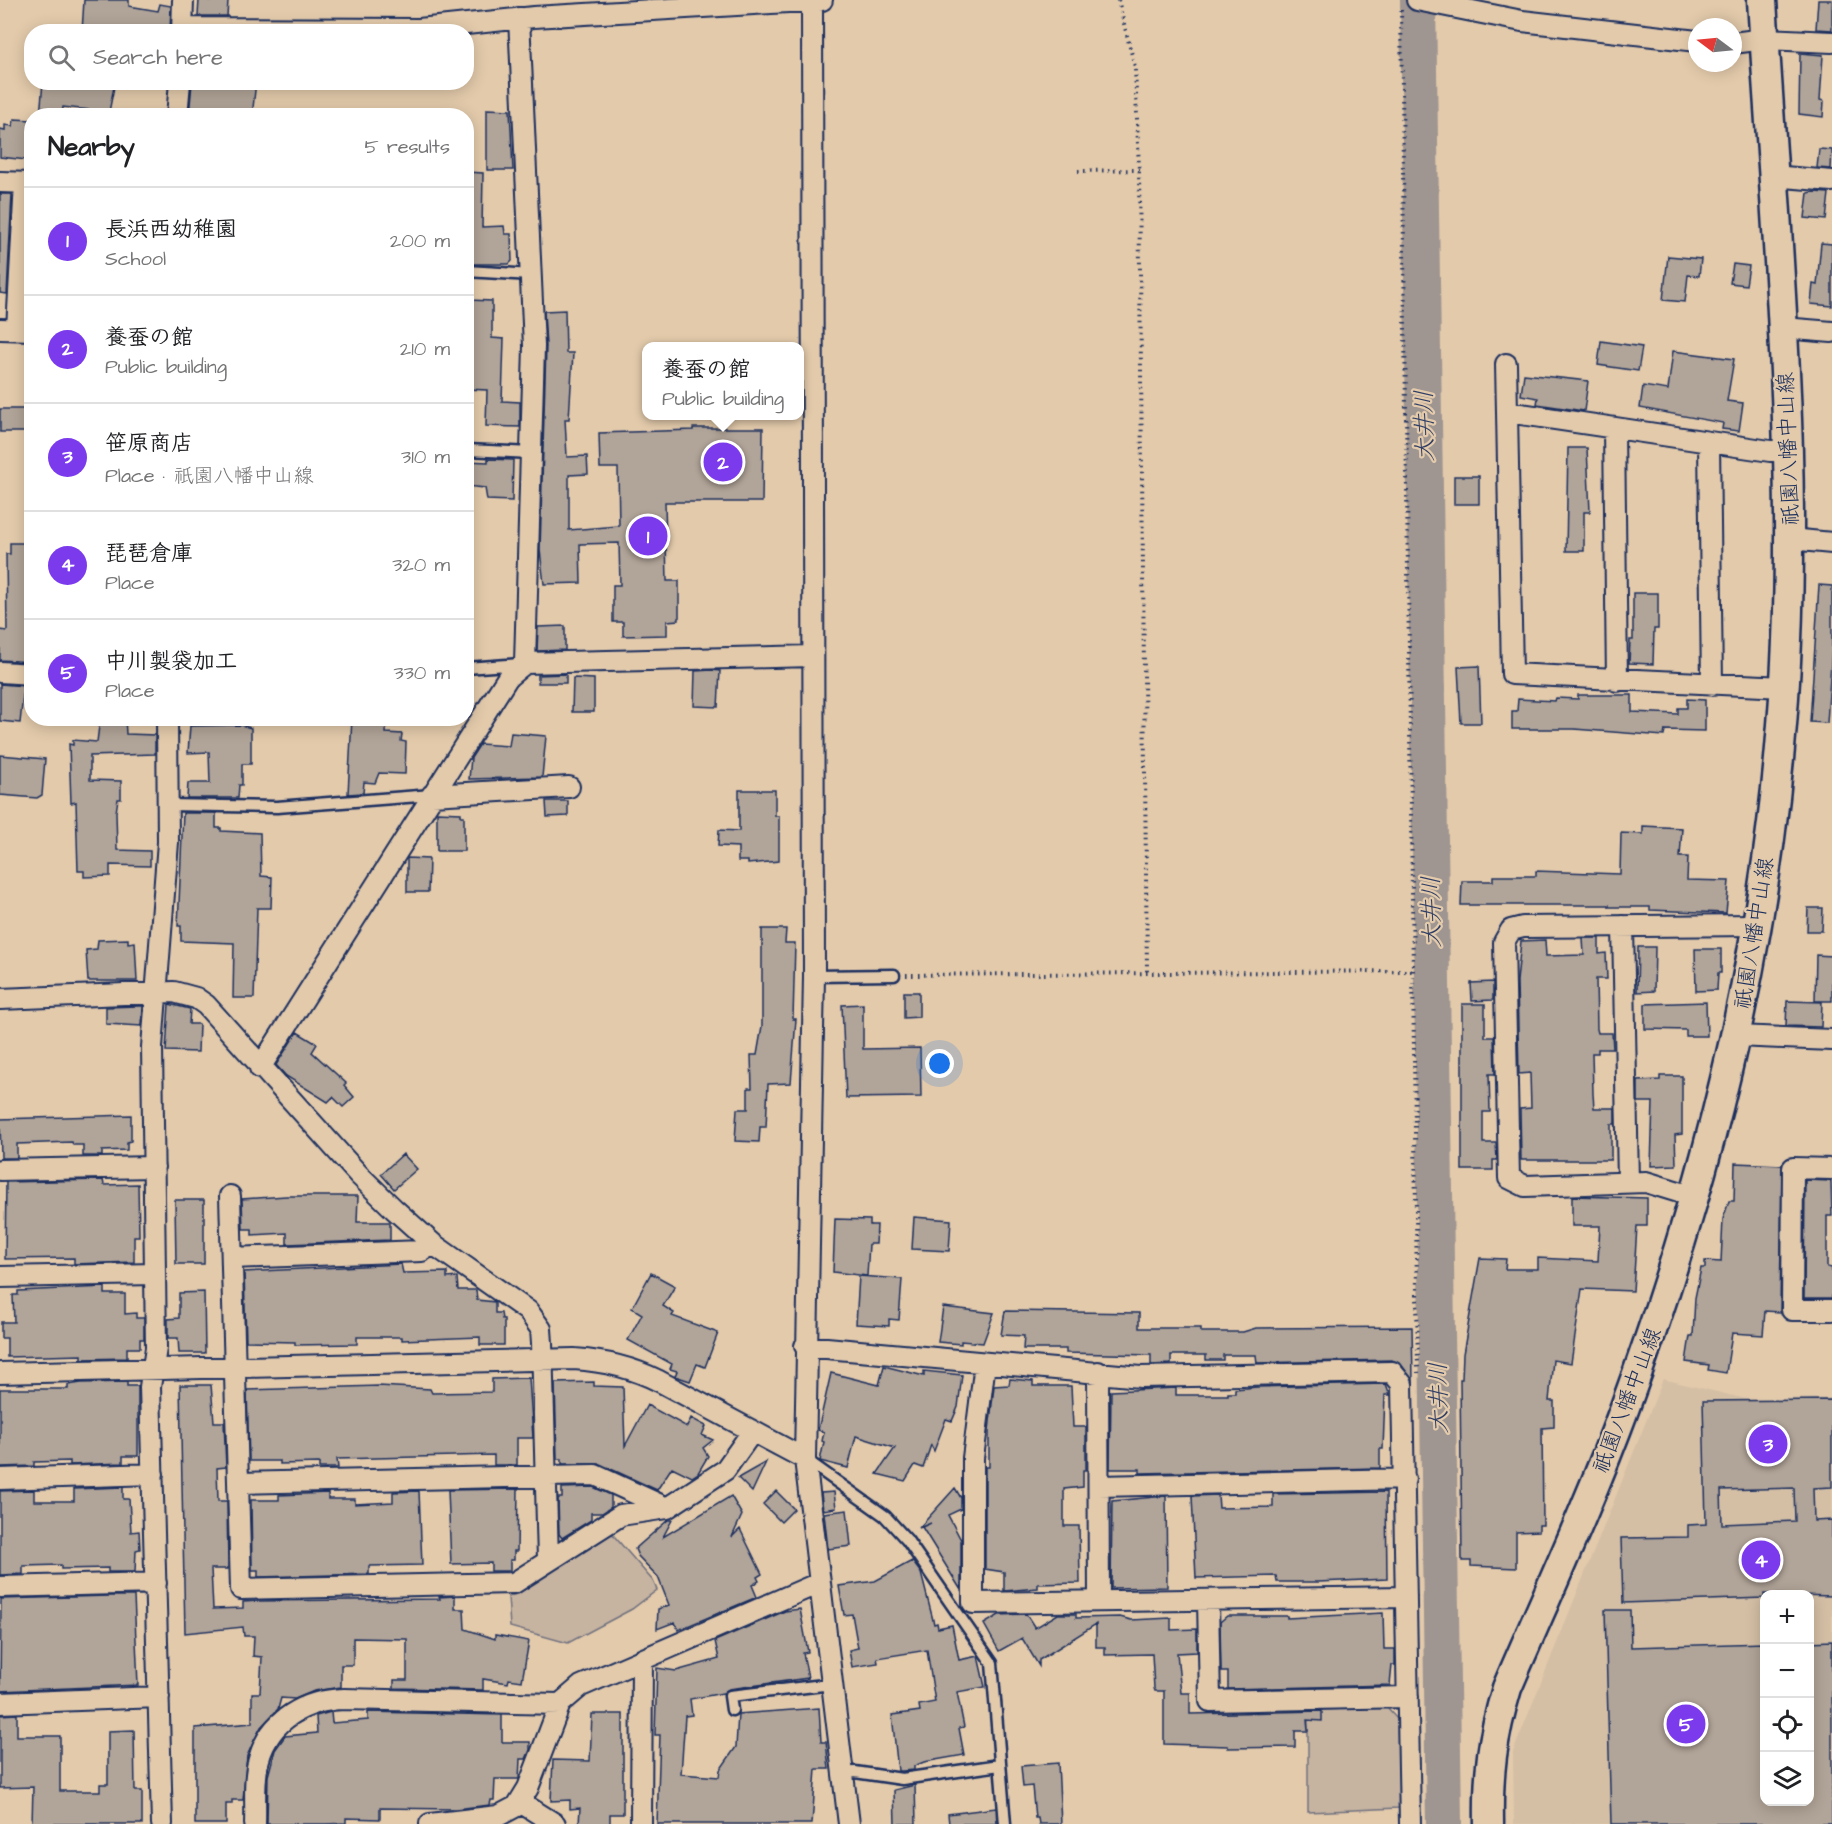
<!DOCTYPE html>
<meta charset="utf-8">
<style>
:root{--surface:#fff;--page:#f2f2f2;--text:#202124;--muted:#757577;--line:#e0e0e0;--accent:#7c3aed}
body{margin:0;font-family:"Architects Daughter","Klee One",sans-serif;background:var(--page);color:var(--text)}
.controls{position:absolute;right:18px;bottom:18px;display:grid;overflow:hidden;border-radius:12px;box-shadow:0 3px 15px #0003}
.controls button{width:54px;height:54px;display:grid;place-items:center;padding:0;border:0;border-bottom:2px solid var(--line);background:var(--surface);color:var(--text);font:30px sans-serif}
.compass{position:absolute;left:1688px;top:18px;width:54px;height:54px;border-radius:50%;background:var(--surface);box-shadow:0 3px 15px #0003;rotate:286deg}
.you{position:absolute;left:940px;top:1064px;width:21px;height:21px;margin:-15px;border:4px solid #fff;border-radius:50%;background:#1a73e8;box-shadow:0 0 0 9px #1a73e833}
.badge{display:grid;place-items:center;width:39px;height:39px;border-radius:50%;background:var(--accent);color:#fff;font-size:20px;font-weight:700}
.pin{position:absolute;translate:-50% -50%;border:3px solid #fff;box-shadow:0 2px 6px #0006}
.popup{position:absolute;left:642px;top:342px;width:162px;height:78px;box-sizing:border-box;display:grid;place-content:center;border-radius:12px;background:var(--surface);filter:drop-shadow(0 2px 4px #0005);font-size:20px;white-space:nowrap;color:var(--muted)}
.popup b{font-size:22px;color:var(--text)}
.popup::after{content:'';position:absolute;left:50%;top:100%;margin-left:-12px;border:12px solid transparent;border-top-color:var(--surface)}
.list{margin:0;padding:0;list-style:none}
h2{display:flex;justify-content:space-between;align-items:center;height:78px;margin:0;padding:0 24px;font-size:26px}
h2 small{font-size:20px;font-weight:400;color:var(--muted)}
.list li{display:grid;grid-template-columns:39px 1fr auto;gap:18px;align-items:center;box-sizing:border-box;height:108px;padding:0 24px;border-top:2px solid var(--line)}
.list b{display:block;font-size:22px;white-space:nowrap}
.list p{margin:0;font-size:20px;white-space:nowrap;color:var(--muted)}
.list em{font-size:20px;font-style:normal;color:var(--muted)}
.icon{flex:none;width:33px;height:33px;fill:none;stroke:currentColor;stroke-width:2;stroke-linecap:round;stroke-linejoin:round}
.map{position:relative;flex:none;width:1832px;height:1824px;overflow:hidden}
.search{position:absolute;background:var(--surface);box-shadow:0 3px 15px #0003;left:24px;top:24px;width:450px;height:66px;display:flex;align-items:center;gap:15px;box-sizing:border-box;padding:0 21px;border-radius:24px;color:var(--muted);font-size:22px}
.panel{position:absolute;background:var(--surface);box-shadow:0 3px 15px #0003;left:24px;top:108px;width:450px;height:618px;border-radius:24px}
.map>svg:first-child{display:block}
.built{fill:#d4bfa5;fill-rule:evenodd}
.green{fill:#c6b3a0;stroke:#70717f;stroke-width:1.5}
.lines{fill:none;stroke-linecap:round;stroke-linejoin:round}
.river{stroke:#9f9591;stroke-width:36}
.building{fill:#b1a498;stroke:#1b2f5e;stroke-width:1.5;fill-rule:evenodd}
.service-casing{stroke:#1b2f5e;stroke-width:15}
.minor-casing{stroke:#1b2f5e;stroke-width:24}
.secondary-casing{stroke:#1b2f5e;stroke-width:33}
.path{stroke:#1b2f5e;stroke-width:4;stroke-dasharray:1.5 4.5;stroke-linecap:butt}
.service{stroke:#e3caab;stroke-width:10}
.minor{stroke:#e3caab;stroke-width:20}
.secondary{stroke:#e3caab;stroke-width:28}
.labels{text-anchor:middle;stroke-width:4.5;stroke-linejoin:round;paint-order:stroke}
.street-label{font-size:22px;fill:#1b2f5e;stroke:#e3caab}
.water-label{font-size:24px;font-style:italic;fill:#2f3e66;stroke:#e3caab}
</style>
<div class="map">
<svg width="1832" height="1824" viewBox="0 0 1832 1824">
<rect width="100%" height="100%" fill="#e3caab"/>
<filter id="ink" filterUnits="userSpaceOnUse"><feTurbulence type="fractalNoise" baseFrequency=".0167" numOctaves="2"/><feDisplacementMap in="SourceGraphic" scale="12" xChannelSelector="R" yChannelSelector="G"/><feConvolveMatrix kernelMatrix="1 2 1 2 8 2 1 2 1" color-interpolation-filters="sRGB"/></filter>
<g filter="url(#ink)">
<path class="built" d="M1663,1379L1746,1399L1832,1398V1824H1514L1513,1752ZM1764,1594H1810V1802H1764Z"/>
<path class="green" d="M608,1529L653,1581L657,1590L632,1609L568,1643L510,1627L508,1596L514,1595Z
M1387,1708L1398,1720L1399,1808L1308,1812V1710Z"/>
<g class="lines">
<path class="river" d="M1418,0L1444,1824"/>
</g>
<path class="building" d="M84,0H129V6L158,11L160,4L171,6L170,32H82Z
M199,0L228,1L227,16H198Z
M1818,0H1832V30L1816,29Z
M1800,53L1823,55L1820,100L1824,101L1823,117L1799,114Z
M43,82H115L109,112L63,107L62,116H40Z
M214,82H256L252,116H189L192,83Z
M487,109L510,110L513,170H487Z
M14,119L32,120L31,156H28L27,160L0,157V129L5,130V125L13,126Z
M1819,149L1832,150L1831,169L1817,168Z
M466,172L483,173L482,227L504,226L505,234H511L512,261L509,264H466Z
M1814,192L1829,193L1826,220L1805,218L1808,193Z
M0,194H12L7,294L0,293Z
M1821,243L1832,244V306L1811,304L1813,284L1817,285Z
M1668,256L1701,259L1699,276L1688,275L1685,302L1663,300Z
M1733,264L1749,266L1746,285L1730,283Z
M469,300L492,301V338L504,339L502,401L520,402V427L486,426L487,390L466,389Z
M565,310L566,353H573L569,419H565L567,457L587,456L588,474L569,475V530L619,526L618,468H600L599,433L693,430V428H763L762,502H665L667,581H679V620L667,621V635L623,636V622H613V585H620L619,543L580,544L581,583L544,584L540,550L546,346L544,311Z
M1601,341L1642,347L1638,371L1598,365Z
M1673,351L1734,359L1727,401L1743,403L1739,431L1722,429L1723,423L1640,408L1643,386L1668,390Z
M1524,374L1588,381L1584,411L1537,404L1538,398L1521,395Z
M0,409H30V432H0Z
M1568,448H1587L1590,512H1584V551H1566Z
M488,459L513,460L512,501L487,500L485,488L466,486V461L488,462Z
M1454,476H1479V504H1454Z
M10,543H32V662L0,660V630L7,631L6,554H10Z
M1819,585L1832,586V647L1827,723L1810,722Z
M1633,593H1658V629H1654L1653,664L1629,663L1630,640H1633Z
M565,626V650L537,651L538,627Z
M1479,666L1481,723H1461L1458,667Z
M712,670L720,671L718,707L694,706L695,671Z
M566,674V683H538V675Z
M573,678L594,679V712H572Z
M0,684L24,686L20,723L0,721Z
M1578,695H1632V712L1678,714V708H1687V699L1705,700V731L1665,730L1664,736L1574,729H1512V711H1517L1518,699L1555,701L1556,698L1578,699Z
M100,718H125L126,734L155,735V754L90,756V780L121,781V799H118L116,812L117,850L150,851V866L110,865V876L84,877V871H78L76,802L71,803L69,744L73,745V740L97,742Z
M352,718H387L386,733L402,734L401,741L406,742L405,774L379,773L375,783L364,782L363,793L348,794Z
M241,725L251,728V764H242V785H239L238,798H187L188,783H210L209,752L188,753L190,726Z
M511,733L546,736L542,777L469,779L471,758L480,744L509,746Z
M0,755L45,759L42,795L37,798L0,795Z
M739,790H775V816H779V861L748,864V861H738V847L718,846L719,830L739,831Z
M546,801H568V816L547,817Z
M437,812L461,813V816H464V851H437Z
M183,813H216V828H221V831L260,833L261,876L272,877L271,908H257L254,998H233L234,943L181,941V926H178Z
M1643,826L1682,828L1680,857H1688L1687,880L1729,881L1726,913L1650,910V907H1609V905H1461L1462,881H1493V876H1536V871L1620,874L1621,833L1643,834Z
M407,858L429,859L428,892H407Z
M1808,908H1823L1822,931H1807Z
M762,929H786L785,943H795L793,1019H796L791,1083L768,1084L766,1127H760L759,1142L735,1141L737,1109H748V1088H752L751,1055H757L762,1026Z
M1583,938H1599V954L1606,953L1607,979H1596L1597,1029L1598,1033H1612L1613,1049H1598V1053H1592L1593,1094L1594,1108H1615V1124H1611V1160H1521L1520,1109L1531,1108L1530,1073L1519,1074L1517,981L1521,941L1545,940L1546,956L1584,955Z
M128,939V943L135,942L137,981H88L86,950L97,949L98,940Z
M1638,947H1655L1654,991L1637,992Z
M1695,949H1721V973H1718L1717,990L1696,991Z
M1816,955L1832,956V1001H1815Z
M1493,982V1000L1472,1001L1471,983Z
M904,992H919V1017L904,1018Z
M1787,1001L1822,1002L1821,1027L1786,1026Z
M1706,1002L1707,1036H1686V1030L1645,1029V1004Z
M169,1004L190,1009L189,1024H199L198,1052L166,1051Z
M863,1004V1049L920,1048L921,1097L846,1098L842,1005Z
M1462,1004H1485V1037H1494L1495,1074H1489L1490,1112H1483V1143H1496L1497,1160H1493V1170H1462Z
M139,1006H143L142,1026L106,1024V1007Z
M297,1032L317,1044L312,1052L346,1083L344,1085L354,1097L343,1107L333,1097L328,1102L286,1076L276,1065Z
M1660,1076H1682V1134L1675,1135L1676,1165L1651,1166L1653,1102H1638V1081L1660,1080Z
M131,1115V1141L127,1142V1150L102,1151V1156H83V1145H73L72,1142L17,1144V1158H1L0,1119Z
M403,1154L417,1169L394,1189L381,1174Z
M1735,1163L1782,1165L1780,1312L1765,1311L1763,1335L1732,1333L1726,1373L1708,1370L1709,1365L1686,1362L1690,1336H1693L1695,1298L1701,1268H1705V1261L1721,1262L1723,1219L1729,1201H1734Z
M103,1180L104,1185L138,1184L139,1236H134V1262L74,1264V1258L5,1259L6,1182Z
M1805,1180L1831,1181L1832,1216H1827V1267L1832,1268V1298H1804Z
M286,1196H358L357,1222H390V1240L287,1244V1233L252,1235V1229H243L242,1199Z
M1572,1196L1647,1198V1226H1637L1633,1291L1582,1289L1571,1363L1553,1360L1549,1401H1554V1427L1542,1428L1543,1525H1539V1531L1516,1532V1568L1471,1566V1561H1462L1460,1379H1462L1463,1354L1480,1258L1506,1259L1505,1269H1538V1258L1598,1261L1600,1226H1572Z
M175,1200H204V1264H176Z
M914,1217L951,1220L949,1251L912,1249Z
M835,1219L870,1220V1225H877L876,1244H869L867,1276L833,1272Z
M401,1264L403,1273L447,1272V1278L457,1277L458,1290H476L477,1300L495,1302V1313H501L502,1319H504V1345H480V1337L402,1340V1337H357V1344L295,1345V1342L246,1341L244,1272Z
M651,1273L675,1286L663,1306L674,1313L672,1316L718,1333L705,1367L697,1364L690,1381L675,1376L677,1371L670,1369L672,1364L628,1340L642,1314L632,1308Z
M859,1276L902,1279L899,1320L889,1319V1326L856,1324Z
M105,1287V1294H125V1314L136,1313V1318H144V1339H140V1348H127V1358L82,1359V1355L7,1357V1338H1V1322H14L13,1295H18V1291Z
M204,1292L205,1353H179L178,1338H168V1319L179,1318V1293Z
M943,1307L994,1313L983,1343L961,1341V1344L938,1342Z
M1005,1311L1139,1313V1328H1201V1332H1243L1256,1328L1412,1327L1413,1381L1401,1364L1392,1360L1257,1363L1256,1355H1223V1360H1206V1355H1171V1364L1151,1365V1355L1066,1353V1349H1023L1024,1336L1001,1335Z
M884,1366L924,1376V1371L962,1375L958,1407L952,1421L946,1419L934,1451L931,1445L923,1468L915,1465L905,1481L877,1474L895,1448L856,1436L848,1468L820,1461L824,1442L822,1441L824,1432L818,1430L831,1373L879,1385Z
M529,1378L533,1438H517V1465H494V1455L337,1459L338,1468H319V1463L280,1464V1461H249L247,1390L379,1386L430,1389L432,1393L492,1392V1379Z
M1010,1379L1033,1381V1386H1071L1073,1427H1086V1470H1083V1487L1064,1489V1526H1079L1080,1583L1038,1584V1588L1004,1591V1572L985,1569V1467H989V1431L994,1386L1009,1385Z
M127,1382V1386H138V1456H123V1463L70,1465V1461L34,1462V1466L0,1467V1389H68V1385L81,1383Z
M594,1382V1386L623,1387L625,1446L647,1405L687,1427L691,1418L706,1426L702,1435L713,1440L703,1448L708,1456L698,1473L692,1477L672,1467L657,1490L600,1464H562V1459H557L555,1383Z
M1386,1384L1390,1395H1385L1383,1449H1380V1468L1140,1473V1469H1110L1111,1391L1176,1388V1395H1228V1393H1235V1389L1257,1387Z
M180,1385H211L214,1422H224L226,1467L217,1468L218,1501H227L228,1569H211L213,1609L243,1608V1602L259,1601L440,1599L439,1597L455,1596V1609H464L465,1629L495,1639V1635L529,1641L522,1681L509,1679L508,1683L483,1679V1690L394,1688V1680H407V1639L353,1638V1665H341V1687L314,1691L295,1699L281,1698L278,1709L261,1727L247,1756L243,1800H232V1804H226V1824H195V1728L252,1723V1693H260L262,1657L253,1656L254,1636H244L243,1627L185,1633Z
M1832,1400V1487L1813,1488L1814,1521L1832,1520V1596L1764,1594V1598L1623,1603L1621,1538L1688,1537V1525L1706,1524L1703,1401ZM1794,1488L1795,1521L1722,1524L1721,1490Z
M766,1462L752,1492L738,1478Z
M123,1487V1499H129L131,1532L139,1531L140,1549L136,1550L135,1572H108V1568L61,1569V1565L23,1566V1574L0,1575V1491L34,1490V1501H74V1489Z
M593,1487L611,1495V1507L602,1513H591V1520L562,1538L559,1534L558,1498H562V1488Z
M955,1488L961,1498V1509L948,1515L961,1540V1590L922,1527L931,1523L919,1528Z
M518,1489L517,1551H514V1560H510V1571H491V1563L451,1564L448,1490Z
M419,1491L422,1565L369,1566V1574L258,1577V1570H252L251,1500H279V1495L328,1493V1499H355V1504L393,1502V1492Z
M776,1491L794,1509L781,1522L763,1504Z
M834,1492L836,1508L823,1510L821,1493Z
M1386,1492L1387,1579L1318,1582H1277L1276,1576L1196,1578L1192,1496L1218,1495L1219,1508L1273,1507V1494Z
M731,1496L742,1515L732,1537L740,1529L762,1574L757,1577L759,1581L752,1585L757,1597L678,1630L675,1622L657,1629L658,1609L669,1605L658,1577L638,1556L635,1549L668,1520H672L663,1537Z
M1166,1496L1167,1587L1111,1588L1112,1501Z
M847,1510L851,1546L828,1549L824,1513Z
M912,1561L921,1573L934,1624L937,1623L938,1628L952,1625L959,1660L978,1656L985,1687L957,1692L964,1727L959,1728L964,1755L924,1762L914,1766V1770L902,1771H898L892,1715L920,1711L919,1705L935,1702L927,1650L877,1658L878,1663L852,1667L849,1650L858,1648L852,1614L844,1615L839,1586L875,1581Z
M109,1596H134L138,1685L0,1691L1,1599Z
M800,1609L808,1652L803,1653L808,1678L729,1689L723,1693L690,1699L692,1715L685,1716L681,1774L719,1777L720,1770L736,1747L738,1714L819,1708L821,1742H826L829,1769H816L812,1824H657L660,1735H655L657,1668L676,1671L719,1659L715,1641L785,1611Z
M1605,1610H1630L1631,1647L1764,1643V1802H1809V1642L1832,1641V1824H1611Z
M1383,1613L1384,1649H1395V1665H1392L1390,1685L1228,1689V1672H1221L1220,1622L1227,1616H1287V1618Z
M1026,1614L1035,1628L1058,1614H1076V1618L1120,1617L1131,1620L1171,1618V1630L1197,1629V1652L1177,1653L1181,1693H1190V1714L1322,1711V1721L1307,1720L1308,1731H1295V1747L1228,1748V1746L1164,1744V1691H1155L1154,1688L1152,1654L1105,1655V1647H1096V1624L1039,1660V1666L1022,1638L999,1651L984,1624L999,1615Z
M331,1712L332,1723L368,1720V1712L502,1715V1742H530V1750L526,1759H520L519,1779H495L494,1800H491L490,1805L455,1809L380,1808V1819L346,1818V1823L327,1824H267L268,1776L275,1750L285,1736L317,1733L316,1716Z
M17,1714V1736H60V1791H100V1784H108V1731L134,1730L135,1791H142V1824H32L33,1787L0,1788V1715Z
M592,1714H623V1814H610V1824H579L580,1808L570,1809V1800L551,1801L553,1760L590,1761Z
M1058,1763L1061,1824H1039L1038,1818H1035L1032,1786L1023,1787L1021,1766Z
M915,1785L916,1824H895L894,1790Z
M996,1808L997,1824H949L948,1814Z"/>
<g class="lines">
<g class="service-casing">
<path id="service" d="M466,271L532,275
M466,450L531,453
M466,668L520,664
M168,805L277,807L432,795
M814,976L894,975
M805,1459L885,1516L907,1540L992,1663L1005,1824
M732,1710L730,1696L832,1684
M843,1773L855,1772L902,1779L1000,1765"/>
</g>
<g class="minor-casing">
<path id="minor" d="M812,0L814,976L805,1459L849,1824
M1417,0L1522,21L1697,41
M519,18L534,346L525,663L812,656
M183,28L419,29L534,17L822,0
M182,32L183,0
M1733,43L1764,39L1832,42
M177,116L180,82
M1772,176L1832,181
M0,182L32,183
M1783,328L1832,332
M0,329L32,330
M17,329L25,183
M1506,364L1507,412
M1614,428L1617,681
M1709,442L1712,685
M1790,539L1832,543
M0,672L32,674
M1784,687L1512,674L1507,412L1770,451H1788
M432,795L569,787
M1623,926L1628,1182
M0,999L174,992L196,998L206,1005L359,1175L394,1209L433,1244L528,1311L541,1329L542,1343L548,1560
M1736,1036L1832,1040
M260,1068L508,677L525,663
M1832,1169L1793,1168L1792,1310H1832
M0,1170L154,1167
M230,1196L241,1589L514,1583L621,1515L667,1508
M1695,1197L1646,1182L1525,1186L1509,1178L1504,942L1511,930L1523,927L1757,925
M232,1258L422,1251L433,1244
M0,1277L155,1274
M805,1346L1141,1377L1392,1372L1402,1384L1410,1824
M985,1363L973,1458V1603L1406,1597
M1098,1372L1099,1601
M0,1373L574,1359C605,1361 631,1367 659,1381L805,1459
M0,1479L153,1474
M239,1483L595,1475L667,1508L725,1470L752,1432
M1099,1486L1405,1479
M0,1587L156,1583
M1208,1600L1210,1701L1408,1697
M0,1703L159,1697
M520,1802L555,1824
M162,1824L150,1387L156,1348L152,1047L168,842L167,718
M255,1824C256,1803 253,1779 259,1759C270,1719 306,1700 344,1699L560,1704
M430,1824L498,1816L517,1806L528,1788L560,1704L581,1686L819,1583
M641,1824L642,1660"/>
</g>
<g class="secondary-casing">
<path id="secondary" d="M1489,1824C1488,1773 1492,1738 1507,1688C1547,1595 1590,1502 1625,1407C1703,1195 1760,974 1780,748C1803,499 1777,249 1762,0"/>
</g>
<path class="path" d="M1118,0L1135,67L1139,170L1147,973
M1401,10L1418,1373
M1078,171L1139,170
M906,975L1412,971"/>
<use href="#service" class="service"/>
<use href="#minor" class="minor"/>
<use href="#secondary" class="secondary"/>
</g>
</g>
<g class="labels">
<g class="street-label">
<text transform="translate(1787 449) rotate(-92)" y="8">祇園八幡中山線</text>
<text transform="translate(1753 933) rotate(-81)" y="8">祇園八幡中山線</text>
<text transform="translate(1626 1400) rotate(-69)" y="8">祇園八幡中山線</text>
</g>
<g class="water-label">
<text transform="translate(1424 426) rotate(-91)" y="8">大井川</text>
<text transform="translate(1431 912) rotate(-91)" y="8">大井川</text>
<text transform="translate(1438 1398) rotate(-91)" y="8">大井川</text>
</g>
</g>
</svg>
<div class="controls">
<button>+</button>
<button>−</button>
<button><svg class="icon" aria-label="locate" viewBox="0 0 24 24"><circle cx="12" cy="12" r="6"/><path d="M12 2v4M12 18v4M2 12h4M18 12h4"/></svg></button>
<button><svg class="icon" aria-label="layers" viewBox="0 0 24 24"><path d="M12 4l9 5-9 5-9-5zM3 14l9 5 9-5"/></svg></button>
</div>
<svg class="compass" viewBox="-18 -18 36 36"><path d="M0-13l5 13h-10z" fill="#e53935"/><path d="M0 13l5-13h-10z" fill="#757577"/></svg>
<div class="you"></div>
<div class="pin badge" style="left:648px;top:536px">1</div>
<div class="pin badge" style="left:723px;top:462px">2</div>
<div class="popup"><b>養蚕の館</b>Public building</div>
<div class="pin badge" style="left:1768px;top:1444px">3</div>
<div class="pin badge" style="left:1761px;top:1560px">4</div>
<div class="pin badge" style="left:1686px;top:1724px">5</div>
<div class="search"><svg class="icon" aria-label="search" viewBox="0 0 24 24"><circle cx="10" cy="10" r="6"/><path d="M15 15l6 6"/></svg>Search here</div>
<section class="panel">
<h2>Nearby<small>5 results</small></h2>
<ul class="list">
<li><span class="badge">1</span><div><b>長浜西幼稚園</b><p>School</p></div><em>200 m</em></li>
<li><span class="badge">2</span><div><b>養蚕の館</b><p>Public building</p></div><em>210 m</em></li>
<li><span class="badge">3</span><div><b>笹原商店</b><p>Place · 祇園八幡中山線</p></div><em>310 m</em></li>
<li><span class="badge">4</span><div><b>琵琶倉庫</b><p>Place</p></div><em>320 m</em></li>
<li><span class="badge">5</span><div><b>中川製袋加工</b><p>Place</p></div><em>330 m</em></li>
</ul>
</section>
</div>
